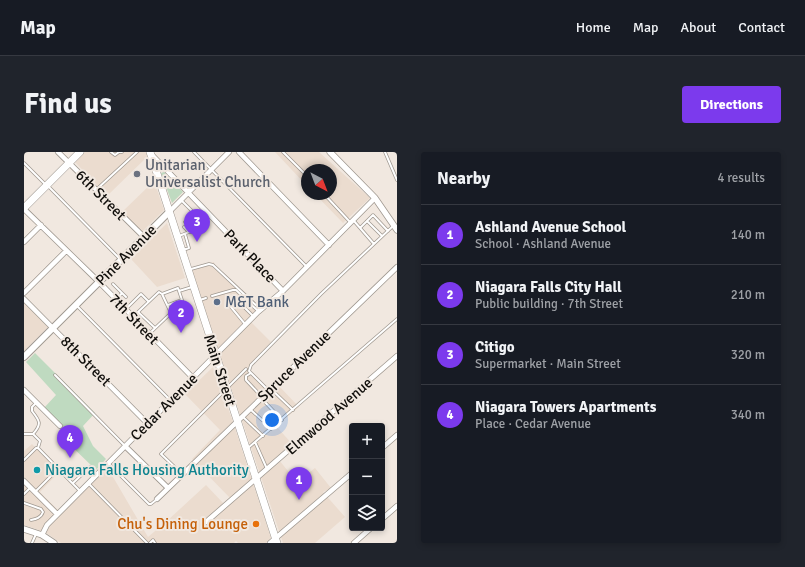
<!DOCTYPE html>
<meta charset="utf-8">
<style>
:root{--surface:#171b24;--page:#20242c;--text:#f1f3f6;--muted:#9ea1a6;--line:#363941;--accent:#7c3aed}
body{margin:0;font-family:Signika,sans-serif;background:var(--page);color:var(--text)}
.controls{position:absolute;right:12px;bottom:12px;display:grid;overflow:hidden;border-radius:4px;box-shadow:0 2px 6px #0003}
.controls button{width:36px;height:36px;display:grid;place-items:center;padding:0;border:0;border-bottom:1px solid var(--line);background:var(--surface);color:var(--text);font:20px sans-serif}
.compass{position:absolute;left:277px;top:12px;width:36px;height:36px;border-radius:50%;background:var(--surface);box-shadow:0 2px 6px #0003;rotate:138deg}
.you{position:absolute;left:248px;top:268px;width:14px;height:14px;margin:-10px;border:3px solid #fff;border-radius:50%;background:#1a73e8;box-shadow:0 0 0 6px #1a73e833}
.badge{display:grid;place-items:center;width:26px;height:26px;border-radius:50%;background:var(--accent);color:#fff;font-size:13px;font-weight:700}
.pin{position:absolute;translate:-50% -33px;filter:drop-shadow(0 1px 2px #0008)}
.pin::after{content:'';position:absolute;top:21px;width:14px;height:12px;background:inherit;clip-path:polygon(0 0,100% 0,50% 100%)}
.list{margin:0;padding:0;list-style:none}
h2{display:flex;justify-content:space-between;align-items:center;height:52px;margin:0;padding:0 16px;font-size:17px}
h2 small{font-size:13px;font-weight:400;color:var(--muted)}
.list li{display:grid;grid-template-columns:26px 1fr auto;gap:12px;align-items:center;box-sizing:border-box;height:60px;padding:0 16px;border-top:1px solid var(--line)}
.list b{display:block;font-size:15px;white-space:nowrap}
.list p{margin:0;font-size:13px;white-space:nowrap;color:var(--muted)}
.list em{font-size:13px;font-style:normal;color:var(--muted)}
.icon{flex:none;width:22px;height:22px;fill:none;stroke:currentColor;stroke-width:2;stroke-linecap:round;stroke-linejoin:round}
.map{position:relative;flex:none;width:373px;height:391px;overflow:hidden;border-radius:4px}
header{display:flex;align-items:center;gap:24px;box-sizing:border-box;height:56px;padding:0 20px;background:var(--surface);border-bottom:1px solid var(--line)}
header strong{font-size:19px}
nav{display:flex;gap:22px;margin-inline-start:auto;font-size:14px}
.intro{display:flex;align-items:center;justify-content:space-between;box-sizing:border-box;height:96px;padding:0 24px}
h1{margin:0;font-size:28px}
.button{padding:10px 18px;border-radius:4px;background:var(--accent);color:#fff;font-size:14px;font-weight:700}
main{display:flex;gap:24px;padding:0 24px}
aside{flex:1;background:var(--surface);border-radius:4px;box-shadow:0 2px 6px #0003}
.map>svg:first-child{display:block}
.built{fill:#ebdccf}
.green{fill:#bfdac0}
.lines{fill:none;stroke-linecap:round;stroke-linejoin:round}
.service-casing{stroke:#a09991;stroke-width:3.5}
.minor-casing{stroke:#a09991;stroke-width:6}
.tertiary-casing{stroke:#a09991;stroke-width:7}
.secondary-casing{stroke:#a09991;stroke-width:8}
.primary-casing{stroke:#a09991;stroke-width:8}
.service{stroke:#fff;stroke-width:2}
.minor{stroke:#fff;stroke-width:4.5}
.tertiary{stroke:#fff;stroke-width:5.5}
.secondary{stroke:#fff;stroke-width:6}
.primary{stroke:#fff;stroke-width:7}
.worship-dot{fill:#6b7280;stroke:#f1e8e0;stroke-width:1.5}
.service-dot{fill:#5c6f8a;stroke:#f1e8e0;stroke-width:1.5}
.culture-dot{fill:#0f9aa8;stroke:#f1e8e0;stroke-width:1.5}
.food-dot{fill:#e8710a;stroke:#f1e8e0;stroke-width:1.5}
.labels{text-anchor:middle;stroke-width:4;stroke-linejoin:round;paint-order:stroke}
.worship-label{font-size:15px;fill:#5b616d;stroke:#f1e8e0;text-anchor:start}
.street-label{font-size:15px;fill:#100e0b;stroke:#f1e8e0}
.service-label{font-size:15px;fill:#4e5e75;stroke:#f1e8e0;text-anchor:start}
.culture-label{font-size:15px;fill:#0d838f;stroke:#f1e8e0;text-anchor:start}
.food-label{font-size:15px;fill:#c56008;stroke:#f1e8e0;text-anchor:end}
</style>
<header>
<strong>Map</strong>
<nav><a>Home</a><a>Map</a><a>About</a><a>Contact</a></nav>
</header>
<div class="intro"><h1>Find us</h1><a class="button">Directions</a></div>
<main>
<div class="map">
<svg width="373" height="391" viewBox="0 0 373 391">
<rect width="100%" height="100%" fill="#f1e8e0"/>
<path class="built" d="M61,0H122L123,5L83,44L51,10Z
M251,0H295L346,46L319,71L291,42H307V18H283V34Z
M130,29L140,58L117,81L97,61Z
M143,71L161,126L133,135L107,107Z
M190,110L192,117L233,158L224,167L247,190L222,217L246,241L255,234L275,255L252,274L270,294L255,308L273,330L291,316L307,336L299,340L321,365L291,391H259L167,116Z
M0,150L24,175L0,199Z
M189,215L208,267L247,386L242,391H214L212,389L210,391H37L21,380L0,373V299L8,292L35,320L16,340L36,360L82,313L124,385L144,368L182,333L200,352L206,346L168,307L196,278L161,242Z"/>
<path class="green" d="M140,20L159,40L148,51L137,21Z
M11,201L71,261L59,274L69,294L82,307L72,318L38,285L44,279L20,256L32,243L2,210Z"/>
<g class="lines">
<g class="service-casing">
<path id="service" d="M87,0L91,3L95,0
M96,0H98
M170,0L282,114
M259,0L283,24
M361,0L373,28
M0,11L21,32
M25,35L96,107
M73,37L113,0
M300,42L326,70
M158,49L169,60L167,71
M330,69L350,92
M343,69L349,63L364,79
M161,70L168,66L172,73
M160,75L165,80
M336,76L343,69L358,84
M165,80L176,79L179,70L169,60
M166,80L171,77
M155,84L165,80L166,76
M159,98L165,96L161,82
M167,117L185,112L189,113L236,157
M89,132L98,141
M155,139L168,135
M138,142L154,136L158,148L144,153
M188,144L209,138H212L234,159
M93,147L98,141L102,145
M176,148L182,146
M53,154L146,248
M102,157L117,142L124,149
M221,172L207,155L209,149H214L229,164
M126,181L147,161L138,142L135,140L114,160L131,176
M227,221L222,224V228L238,245
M31,223L100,293
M204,235L222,217
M247,237L269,258
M244,238L225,219L227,213L297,142L369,74
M238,247L258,268
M227,258L238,268
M218,264L239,284
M242,272L247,277
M0,282H9L16,289L14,296H12L0,308
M9,282C18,272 16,269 8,259V255L12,251
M231,290L243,317
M14,296L56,339
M224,296L373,167
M85,312L125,352H127L132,348
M158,322L137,302L199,240L201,239
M49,331L66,315L72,322
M65,332L123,391
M11,340L34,317
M0,342L6,336
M0,351L17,357L19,360C17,366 12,367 7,368
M8,391L12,382
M126,391L129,388L131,391"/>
</g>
<g class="minor-casing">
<path id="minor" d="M34,0L120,85
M215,0L305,93
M129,4L259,139
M0,57L75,130L169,226
M145,60L205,0
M0,90L17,73
M0,141L42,99
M0,147L124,272
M0,238L36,274
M101,294L144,336
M358,296L373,283
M0,329L33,362
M133,347L373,115
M358,367L373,354
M182,370L373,204
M18,383L23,373L234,160L259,139L351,46
M246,391L328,321
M330,391L347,376"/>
</g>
<g class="tertiary-casing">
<path id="tertiary" d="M306,0L351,46L373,78
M0,377L18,383L30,391"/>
</g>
<g class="secondary-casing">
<path id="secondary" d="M0,205L145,60"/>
</g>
<g class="primary-casing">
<path id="primary" d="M126,0L253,391
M0,56L56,0"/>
</g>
<use href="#service" class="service"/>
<use href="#minor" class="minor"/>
<use href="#tertiary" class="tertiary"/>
<use href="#secondary" class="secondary"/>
<use href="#primary" class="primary"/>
</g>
<circle class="worship-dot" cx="113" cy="22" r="4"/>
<circle class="service-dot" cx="193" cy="150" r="4"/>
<circle class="culture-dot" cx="13" cy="318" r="4"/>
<circle class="food-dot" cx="232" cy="372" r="4"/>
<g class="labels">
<g class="worship-label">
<text x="121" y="18">Unitarian<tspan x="121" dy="17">Universalist Church</tspan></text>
</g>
<g class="street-label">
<text transform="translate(77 43) rotate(45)" y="5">6th Street</text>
<text transform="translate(102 103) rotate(-45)" y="5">Pine Avenue</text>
<text transform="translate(226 104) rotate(46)" y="5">Park Place</text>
<text transform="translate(110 167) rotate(46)" y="5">7th Street</text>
<text transform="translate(62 209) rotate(45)" y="5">8th Street</text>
<text transform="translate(270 214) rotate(-44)" y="5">Spruce Avenue</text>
<text transform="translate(196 218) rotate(72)" y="5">Main Street</text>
<text transform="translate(140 255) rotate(-45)" y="5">Cedar Avenue</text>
<text transform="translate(305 264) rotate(-41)" y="5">Elmwood Avenue</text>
</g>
<g class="service-label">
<text x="201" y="155">M&amp;T Bank</text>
</g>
<g class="culture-label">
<text x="21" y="323">Niagara Falls Housing Authority</text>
</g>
<g class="food-label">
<text x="224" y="377">Chu's Dining Lounge</text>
</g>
</g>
</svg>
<div class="controls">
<button>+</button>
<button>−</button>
<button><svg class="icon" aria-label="layers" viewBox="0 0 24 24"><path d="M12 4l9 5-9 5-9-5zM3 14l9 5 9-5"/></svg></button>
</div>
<svg class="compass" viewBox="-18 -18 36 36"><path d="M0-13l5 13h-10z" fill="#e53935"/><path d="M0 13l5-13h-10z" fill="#9ea1a6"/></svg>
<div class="you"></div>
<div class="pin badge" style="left:275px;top:348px">1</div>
<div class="pin badge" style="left:157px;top:181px">2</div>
<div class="pin badge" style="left:173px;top:90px">3</div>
<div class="pin badge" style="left:46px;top:306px">4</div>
</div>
<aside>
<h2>Nearby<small>4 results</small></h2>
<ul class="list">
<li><span class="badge">1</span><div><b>Ashland Avenue School</b><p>School · Ashland Avenue</p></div><em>140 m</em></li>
<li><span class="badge">2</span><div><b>Niagara Falls City Hall</b><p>Public building · 7th Street</p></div><em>210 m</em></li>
<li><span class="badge">3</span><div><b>Citigo</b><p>Supermarket · Main Street</p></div><em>320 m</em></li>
<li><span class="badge">4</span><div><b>Niagara Towers Apartments</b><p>Place · Cedar Avenue</p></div><em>340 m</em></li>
</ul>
</aside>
</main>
